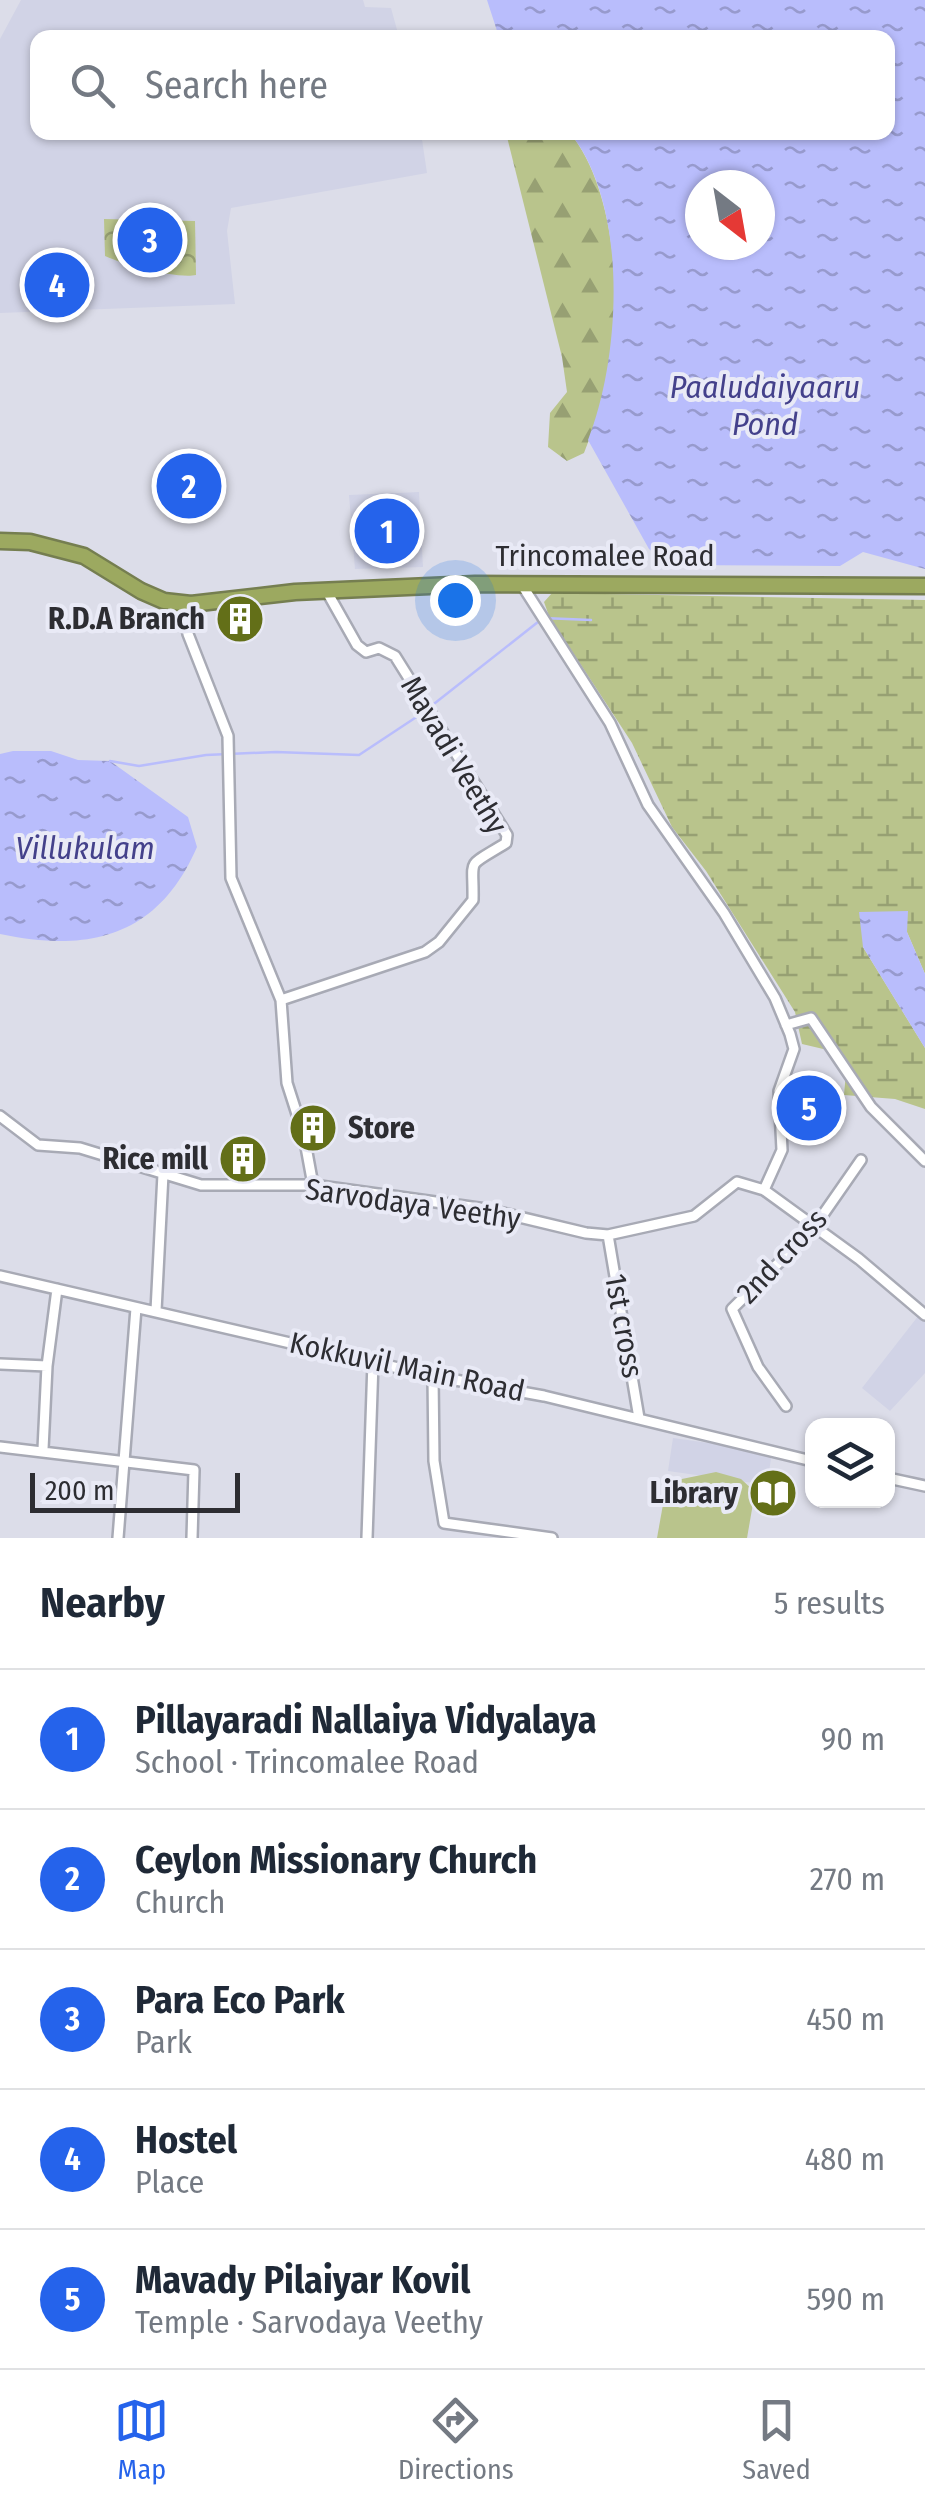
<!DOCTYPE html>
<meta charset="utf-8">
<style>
:root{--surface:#fff;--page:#f6f6f7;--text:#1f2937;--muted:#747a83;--line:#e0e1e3;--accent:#2563eb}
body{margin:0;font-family:"Fira Sans Condensed",sans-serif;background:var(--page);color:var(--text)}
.controls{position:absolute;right:30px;bottom:30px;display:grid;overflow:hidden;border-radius:20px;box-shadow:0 2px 8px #0004}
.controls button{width:90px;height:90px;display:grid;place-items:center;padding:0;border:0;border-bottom:2px solid var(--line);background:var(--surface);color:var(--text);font:50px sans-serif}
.compass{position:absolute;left:685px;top:170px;width:90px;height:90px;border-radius:50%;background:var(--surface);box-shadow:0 2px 8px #0004;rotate:149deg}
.scale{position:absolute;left:30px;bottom:25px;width:210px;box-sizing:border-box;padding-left:10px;border:5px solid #2d2d32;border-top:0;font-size:28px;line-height:35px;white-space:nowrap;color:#2d2d32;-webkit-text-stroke:8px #e9eaf6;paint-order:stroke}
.you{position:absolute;left:455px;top:600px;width:35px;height:35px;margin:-25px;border:8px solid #fff;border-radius:50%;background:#1a73e8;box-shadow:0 0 0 15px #1a73e833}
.badge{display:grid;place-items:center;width:65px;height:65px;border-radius:50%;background:var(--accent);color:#fff;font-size:32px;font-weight:700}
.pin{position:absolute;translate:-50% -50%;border:5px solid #fff;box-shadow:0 2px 10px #0006}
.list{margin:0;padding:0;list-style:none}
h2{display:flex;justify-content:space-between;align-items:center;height:130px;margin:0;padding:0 40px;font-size:42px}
h2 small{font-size:32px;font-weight:400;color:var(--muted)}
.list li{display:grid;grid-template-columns:65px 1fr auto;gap:30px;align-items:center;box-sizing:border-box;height:140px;padding:0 40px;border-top:2px solid var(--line)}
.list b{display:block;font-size:38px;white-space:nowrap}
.list p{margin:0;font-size:32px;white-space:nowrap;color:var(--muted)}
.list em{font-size:32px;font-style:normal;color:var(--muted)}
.icon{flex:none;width:55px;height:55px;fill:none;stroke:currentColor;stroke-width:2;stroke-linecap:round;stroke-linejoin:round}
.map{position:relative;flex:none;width:925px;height:1538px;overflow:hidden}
.search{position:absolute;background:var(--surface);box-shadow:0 2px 8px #0004;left:30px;right:30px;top:30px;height:110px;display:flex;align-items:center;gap:25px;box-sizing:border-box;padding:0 35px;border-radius:20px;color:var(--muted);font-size:38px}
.sheet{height:830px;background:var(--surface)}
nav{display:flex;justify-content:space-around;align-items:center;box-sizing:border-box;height:140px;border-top:2px solid var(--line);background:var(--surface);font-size:28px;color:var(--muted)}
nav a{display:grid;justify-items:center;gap:5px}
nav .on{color:var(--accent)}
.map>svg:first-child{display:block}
.built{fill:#d1d3e6}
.grass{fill:#b9c48c}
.forest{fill:url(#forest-firs)}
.wetland{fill:url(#wetland-marsh)}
.park{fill:url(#park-crowns)}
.water{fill:url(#water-ripples);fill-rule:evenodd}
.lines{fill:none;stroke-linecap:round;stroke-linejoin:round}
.stream{stroke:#b9bdfc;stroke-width:2.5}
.minor-casing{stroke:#a8aab5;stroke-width:14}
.highway-casing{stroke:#757e50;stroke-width:19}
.minor{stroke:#fff;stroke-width:9}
.highway{stroke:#9ca960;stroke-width:14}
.labels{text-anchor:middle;stroke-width:8;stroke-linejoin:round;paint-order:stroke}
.street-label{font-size:30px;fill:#2d2d32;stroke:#e9eaf6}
.poi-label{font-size:30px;font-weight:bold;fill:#2d2d32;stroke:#e9eaf6;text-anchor:end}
.water-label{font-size:32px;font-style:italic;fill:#44418b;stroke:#e9eaf6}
</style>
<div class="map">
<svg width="925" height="1538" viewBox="0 0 925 1538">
<defs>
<pattern id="forest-firs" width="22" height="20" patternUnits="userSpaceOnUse" patternTransform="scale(2.5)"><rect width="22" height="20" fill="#b9c48c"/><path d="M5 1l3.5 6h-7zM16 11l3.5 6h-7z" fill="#97a073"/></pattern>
<pattern id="wetland-marsh" width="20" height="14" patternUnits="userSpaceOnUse" patternTransform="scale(2.5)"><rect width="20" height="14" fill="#b9c48c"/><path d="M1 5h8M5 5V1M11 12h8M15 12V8" fill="none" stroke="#97a073"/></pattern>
<pattern id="park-crowns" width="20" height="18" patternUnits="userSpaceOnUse" patternTransform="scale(2.5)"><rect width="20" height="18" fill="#b9c48c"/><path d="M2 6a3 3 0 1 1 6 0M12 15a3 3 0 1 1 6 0" fill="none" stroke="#97a073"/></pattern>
<pattern id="water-ripples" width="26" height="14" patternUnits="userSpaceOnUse" patternTransform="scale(2.5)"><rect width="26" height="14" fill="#b9bdfc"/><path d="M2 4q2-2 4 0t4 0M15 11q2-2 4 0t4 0" fill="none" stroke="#979acd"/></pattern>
</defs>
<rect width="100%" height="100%" fill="#dcdde9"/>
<path class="built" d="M21,0H363L365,7L391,8L399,37L38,38V132L421,133L427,173L231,208L227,231L235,304L0,313V39Z
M419,492L423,567L355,569L349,495Z
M919,1315L925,1319V1373L890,1411L862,1388Z
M673,1438L772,1452L767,1485L668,1471Z"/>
<path class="grass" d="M716,1472L741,1479L755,1492L747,1538H657L664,1499L677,1480Z"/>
<path class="forest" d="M506,133H570C620,194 625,328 603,402C598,419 590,436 584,453L567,461L548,447L550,413L567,392L562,357Z"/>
<path class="wetland" d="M552,593L925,600V974L907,932L863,947L925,1048V1109L895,1099L844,1095L847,1061L836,1052L802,1044L795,1012L706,871L672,827L632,743L549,616L544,602Z"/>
<path class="park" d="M104,219L195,221L196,275C177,279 124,265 105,256Z"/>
<path class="water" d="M487,0H925V569L863,552L840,566L669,565L649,549L588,440C621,357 629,205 570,133L888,132V38L499,37ZM700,185H760V245H700Z
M13,751H51L78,760L110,761L188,817L197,847C158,937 89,953 0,934V754Z
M908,911L907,932L925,974V1048L863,947L859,912Z"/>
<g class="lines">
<path class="stream" d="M430,707L543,618L591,620
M110,761L139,766L206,755L276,752L359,755L424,712"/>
<g class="minor-casing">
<path id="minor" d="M522,585L610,723L648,805L724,913L775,998L790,1034L794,1049L779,1091L782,1150L764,1190L859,1259L925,1315
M183,604L188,634L228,736L231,878L281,1000L287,1083L304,1136L313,1185
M281,1000L425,952L439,942L473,900C474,856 464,869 506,843L507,835L395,656L379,648L366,652L357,645L326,590
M786,1025L811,1018L871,1107L925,1161
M0,1116L38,1145L80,1148L201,1185H313L486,1209L586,1233L608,1235L694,1216L737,1182L764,1190
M608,1235L639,1418
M0,1276L433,1376L544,1396L812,1461
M156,1311L163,1174
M0,1364L47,1366
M433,1376L434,1461L444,1523L552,1538
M786,1406L758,1367L732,1309L813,1229L861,1160
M0,1447L194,1470L192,1538
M43,1449L47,1366L57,1289
M888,1478L925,1486
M118,1538L136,1308
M367,1538L373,1362"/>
</g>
<g class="highway-casing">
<path id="highway" d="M0,541L30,542L84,556L141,591L164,601L191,604L295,592L475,584L925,586"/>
</g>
<use href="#minor" class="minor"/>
<use href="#highway" class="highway"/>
</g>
<defs>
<g id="building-disc" transform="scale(2.5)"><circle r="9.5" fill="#636f18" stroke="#e9eaf6"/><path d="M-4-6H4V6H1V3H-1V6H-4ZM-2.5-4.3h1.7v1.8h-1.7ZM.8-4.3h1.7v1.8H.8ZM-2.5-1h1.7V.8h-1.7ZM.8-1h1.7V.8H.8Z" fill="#fff"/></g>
<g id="library-disc" transform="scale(2.5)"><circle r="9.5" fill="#636f18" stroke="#e9eaf6"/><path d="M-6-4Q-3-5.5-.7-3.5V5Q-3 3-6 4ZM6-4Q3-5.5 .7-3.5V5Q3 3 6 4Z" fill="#fff"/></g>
</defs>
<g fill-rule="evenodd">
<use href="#building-disc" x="240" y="619"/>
<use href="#building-disc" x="313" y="1128"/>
<use href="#building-disc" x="243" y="1159"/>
<use href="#library-disc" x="773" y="1493"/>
</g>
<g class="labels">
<g class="street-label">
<text x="605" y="566">Trincomalee Road</text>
<text transform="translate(454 755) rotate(59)" y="10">Mavadi Veethy</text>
<text transform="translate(413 1204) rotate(8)" y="10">Sarvodaya Veethy</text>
<text transform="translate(782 1256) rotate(-47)" y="10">2nd cross</text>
<text transform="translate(624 1326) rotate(80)" y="10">1st cross</text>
<text transform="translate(407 1367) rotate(12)" y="10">Kokkuvil Main Road</text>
</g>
<g class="poi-label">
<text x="205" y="629">R.D.A Branch</text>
<text x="348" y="1138" text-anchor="start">Store</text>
<text x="208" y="1169">Rice mill</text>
<text x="738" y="1503">Library</text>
</g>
<g class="water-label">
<text x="765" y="398">Paaludaiyaaru<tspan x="765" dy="37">Pond</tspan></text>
<text x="85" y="859">Villukulam</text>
</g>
</g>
</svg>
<div class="controls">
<button><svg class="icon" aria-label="layers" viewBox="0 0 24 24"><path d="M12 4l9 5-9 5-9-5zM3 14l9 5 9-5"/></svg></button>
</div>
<svg class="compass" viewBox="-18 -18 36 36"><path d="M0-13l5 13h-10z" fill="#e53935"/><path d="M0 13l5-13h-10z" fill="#747a83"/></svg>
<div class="scale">200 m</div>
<div class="you"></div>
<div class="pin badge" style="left:387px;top:531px">1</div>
<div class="pin badge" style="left:189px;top:486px">2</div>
<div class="pin badge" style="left:150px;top:240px">3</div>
<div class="pin badge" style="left:57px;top:285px">4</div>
<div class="pin badge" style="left:809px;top:1108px">5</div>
<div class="search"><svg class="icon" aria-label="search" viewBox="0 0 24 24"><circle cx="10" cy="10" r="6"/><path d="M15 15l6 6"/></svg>Search here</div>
</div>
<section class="sheet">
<h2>Nearby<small>5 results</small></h2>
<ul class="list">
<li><span class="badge">1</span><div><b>Pillayaradi Nallaiya Vidyalaya</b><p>School · Trincomalee Road</p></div><em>90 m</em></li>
<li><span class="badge">2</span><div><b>Ceylon Missionary Church</b><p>Church</p></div><em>270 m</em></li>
<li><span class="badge">3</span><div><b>Para Eco Park</b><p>Park</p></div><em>450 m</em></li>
<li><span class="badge">4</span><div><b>Hostel</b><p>Place</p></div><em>480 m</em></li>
<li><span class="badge">5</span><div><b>Mavady Pilaiyar Kovil</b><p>Temple · Sarvodaya Veethy</p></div><em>590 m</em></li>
</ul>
</section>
<nav>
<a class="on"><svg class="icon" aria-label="map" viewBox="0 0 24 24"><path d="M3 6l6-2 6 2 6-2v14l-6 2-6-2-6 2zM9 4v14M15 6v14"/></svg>Map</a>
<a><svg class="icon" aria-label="directions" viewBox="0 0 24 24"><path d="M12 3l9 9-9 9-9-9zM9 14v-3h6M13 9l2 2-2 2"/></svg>Directions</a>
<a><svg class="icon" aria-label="saved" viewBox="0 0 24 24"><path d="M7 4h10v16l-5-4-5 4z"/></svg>Saved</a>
</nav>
